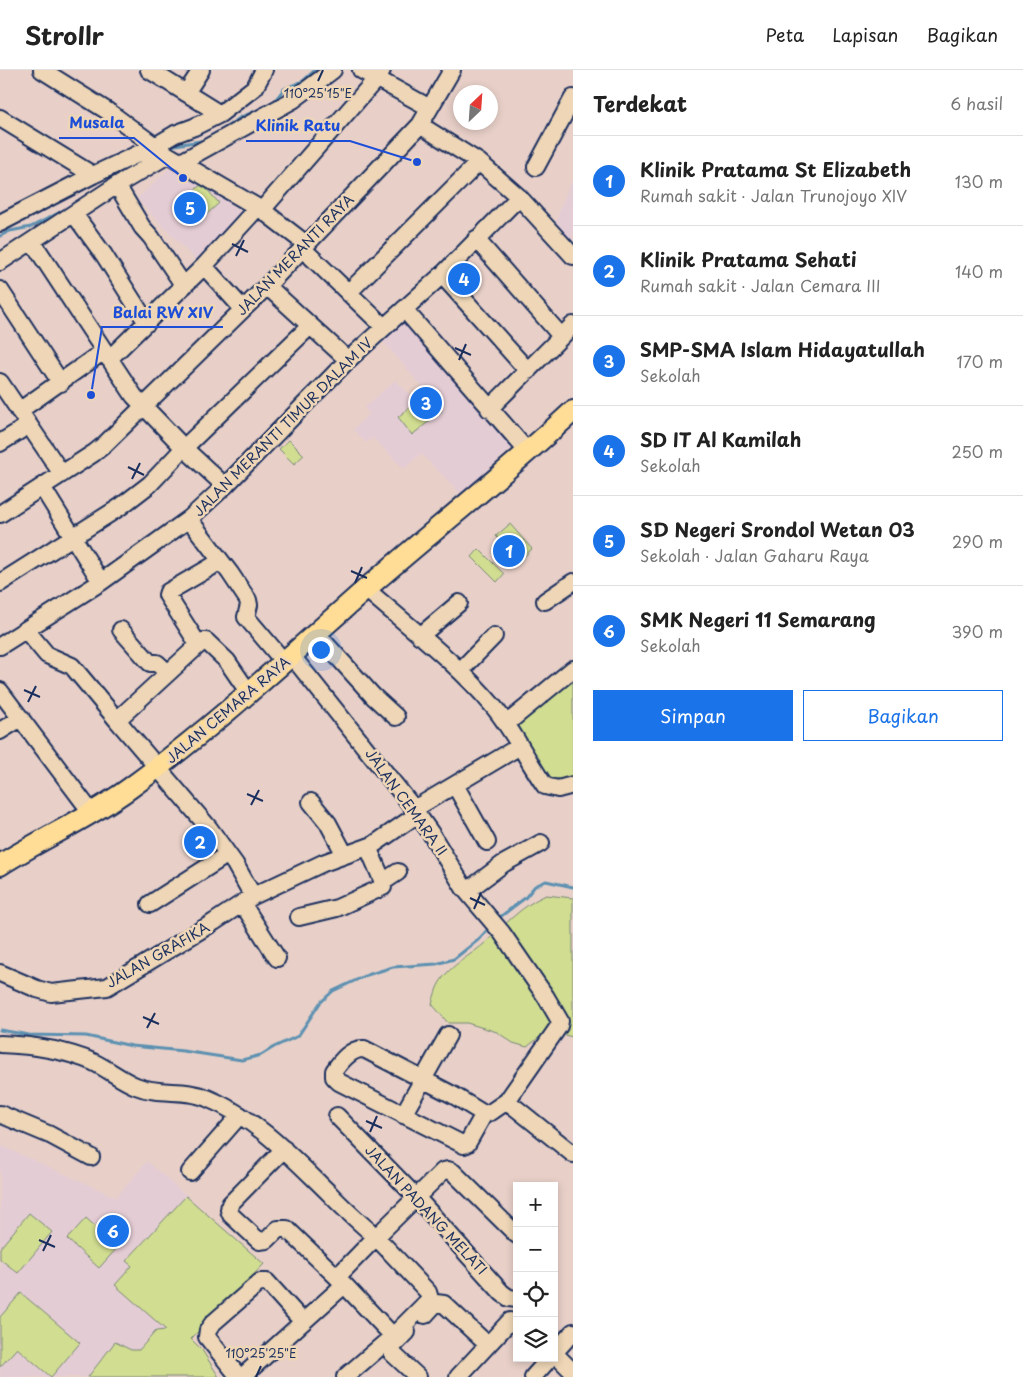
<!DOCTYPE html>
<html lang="id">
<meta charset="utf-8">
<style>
:root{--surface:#fff;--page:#f6f6f6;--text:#222;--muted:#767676;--line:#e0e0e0;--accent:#1a73e8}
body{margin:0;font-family:"Playpen Sans",sans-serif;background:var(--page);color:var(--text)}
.controls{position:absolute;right:15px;bottom:15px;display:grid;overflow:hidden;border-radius:0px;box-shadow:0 2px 8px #0003}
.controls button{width:45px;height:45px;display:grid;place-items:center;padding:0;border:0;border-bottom:1px solid var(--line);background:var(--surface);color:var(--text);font:25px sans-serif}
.compass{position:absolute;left:453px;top:15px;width:45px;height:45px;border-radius:50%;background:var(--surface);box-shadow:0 2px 8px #0003;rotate:25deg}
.you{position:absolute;left:320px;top:579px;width:18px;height:18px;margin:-12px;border:4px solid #fff;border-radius:50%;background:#1a73e8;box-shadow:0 0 0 8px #1a73e833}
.badge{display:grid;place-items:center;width:32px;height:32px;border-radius:50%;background:var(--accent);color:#fff;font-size:16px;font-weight:700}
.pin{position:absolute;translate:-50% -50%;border:2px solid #fff;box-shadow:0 1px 5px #0006}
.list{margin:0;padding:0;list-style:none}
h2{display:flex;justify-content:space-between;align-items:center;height:65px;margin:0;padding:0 20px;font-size:21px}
h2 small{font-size:16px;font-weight:400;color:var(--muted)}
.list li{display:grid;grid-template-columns:32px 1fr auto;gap:15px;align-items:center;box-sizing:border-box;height:90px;padding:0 20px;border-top:1px solid var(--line)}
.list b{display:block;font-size:19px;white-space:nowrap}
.list p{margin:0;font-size:16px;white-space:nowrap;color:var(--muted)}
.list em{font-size:16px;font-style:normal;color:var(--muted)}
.actions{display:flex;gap:10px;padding:15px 20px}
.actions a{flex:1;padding:11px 0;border:1px solid var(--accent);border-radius:0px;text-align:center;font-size:18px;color:var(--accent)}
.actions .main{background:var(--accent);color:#fff}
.icon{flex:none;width:28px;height:28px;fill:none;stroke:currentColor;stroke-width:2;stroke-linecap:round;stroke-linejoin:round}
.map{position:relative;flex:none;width:573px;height:1307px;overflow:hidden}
header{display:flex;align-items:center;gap:30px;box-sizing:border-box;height:70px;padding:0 25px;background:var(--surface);border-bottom:1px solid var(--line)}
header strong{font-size:24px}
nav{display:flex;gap:28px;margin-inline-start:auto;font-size:18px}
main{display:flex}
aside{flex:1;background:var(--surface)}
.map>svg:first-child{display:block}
.built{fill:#e4ccd4}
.green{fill:#d1dd90;stroke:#768677}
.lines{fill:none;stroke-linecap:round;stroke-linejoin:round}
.stream{stroke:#5c90b1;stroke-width:3}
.minor-casing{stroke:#1b2f5e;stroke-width:20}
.major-casing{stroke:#1b2f5e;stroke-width:24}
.minor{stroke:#eed6b6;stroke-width:16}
.major{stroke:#ffdd96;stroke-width:20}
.ticks{fill:none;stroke:#1b2f5e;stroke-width:2}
.labels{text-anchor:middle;stroke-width:5;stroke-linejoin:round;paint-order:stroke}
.street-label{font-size:14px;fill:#1b2f5e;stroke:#eed6b6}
.ticks-label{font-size:12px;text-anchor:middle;fill:#1b2f5e;stroke:#eed6b6;stroke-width:5;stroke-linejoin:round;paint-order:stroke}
.leader{fill:none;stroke:#1d4ed8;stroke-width:2}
.callout-dot{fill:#1d4ed8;stroke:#eed6b6;stroke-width:2}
.callout-label{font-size:15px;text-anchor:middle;font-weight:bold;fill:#1d4ed8;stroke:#eed6b6;stroke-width:5;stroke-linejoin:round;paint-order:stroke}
</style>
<header>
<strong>Strollr</strong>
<nav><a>Peta</a><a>Lapisan</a><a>Bagikan</a></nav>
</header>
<main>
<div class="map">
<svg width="573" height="1307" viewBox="0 0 573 1307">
<rect width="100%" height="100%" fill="#e8d0c8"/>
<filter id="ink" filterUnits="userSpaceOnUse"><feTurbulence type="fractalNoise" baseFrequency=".02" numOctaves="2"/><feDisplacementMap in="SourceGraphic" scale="10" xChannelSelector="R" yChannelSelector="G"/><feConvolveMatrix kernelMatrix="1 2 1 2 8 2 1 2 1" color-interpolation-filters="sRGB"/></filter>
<g filter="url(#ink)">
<path class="built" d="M175,93L208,112L245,146L201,196L137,129Z
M573,111V184L555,159L560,138L570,114Z
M406,244L517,373L461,424L421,384L404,399L373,368L366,373L353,359L369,344L364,338L395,310L413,327L423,318L380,268Z
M0,1075L116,1127L147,1091L264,1194L167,1261H156L139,1280H131L115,1272L88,1307H0Z"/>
<path class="green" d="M202,114L219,133L195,155L177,135Z
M427,323L442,341L412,365L398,347Z
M289,370L304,385L294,394L279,379Z
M510,454L532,479L519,491L496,466Z
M479,479L504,504L497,512L472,487Z
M573,605V710L550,713L511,655Z
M546,825L573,828V967L547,961L527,977L513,973L497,962L467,953H448L432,934C434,927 436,918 440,912C450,895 472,885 486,872C506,854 521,836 546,825Z
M186,1126L264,1194L191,1269L202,1280L219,1307H88L115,1272L131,1280H139L156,1261L166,1260L115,1215L132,1196L126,1191Z
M29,1143L52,1162L18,1203L0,1189V1178Z
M86,1148L118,1177L99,1198L67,1169Z
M21,1223L80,1273L51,1307L17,1278L0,1297V1247Z"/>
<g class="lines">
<path class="stream" d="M273,33L284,19L303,11L315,0
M221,61L241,47L259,40
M169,76L207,70
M0,166L10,161L31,157L70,137
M496,850L525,828L535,816L546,811L573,817
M0,960L29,965L86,966L132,976L183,981L242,990L261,985L274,977L298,966L320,933L333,921L367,905L393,897L436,894L454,889L478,870L490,857"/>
<g class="minor-casing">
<path id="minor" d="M42,0L109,42L166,84L262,140L306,174
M149,0L220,44
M361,0L430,38
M186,23L201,0
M0,48L93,105
M420,55L479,92L519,127L573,186
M181,92L293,30L333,0
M536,97L573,28
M117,115L142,157L151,167L184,216
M262,140L377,8L382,0
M74,144L104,185L147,253
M0,153L93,105L155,76L175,64L194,57L220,44L255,17L264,0
M476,169L561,266
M32,171L134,326L184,378L225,416
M302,178L384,257
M0,192L117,115L168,85
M204,196L243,239
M442,205L528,301
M267,216L348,290
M0,220L61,313
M348,223L479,92
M404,239L528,382
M109,289L204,196L257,138
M0,312L62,404
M489,339L573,255
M19,341L104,281
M0,373L29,355
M42,417L101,512
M0,444L94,383L104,375L267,216L420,55L452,0
M189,449L230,503L248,530L249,535L246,547L285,593
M0,513L120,437L150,414L184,378L310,256
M366,519C409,557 456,592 493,636C513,660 527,690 545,716L558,719L573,715
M545,531L573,512
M26,560L47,585L72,596L117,650
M121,560L150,593H157L168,603
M317,564L373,626L396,647
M420,566L459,533
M198,574L167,525L168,522L211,497L220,490
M0,576L101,512L189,449L225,416L348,290L442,205L519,127
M292,586L411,735L430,762L464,818L502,863L546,927L560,951L559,956L507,1031L491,1042L484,1044L453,1025L364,979C351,978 341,991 334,1001V1007L339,1012L464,1075L467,1074L484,1044
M460,601L494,566
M0,621L91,742
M249,623L227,591L206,571H203L117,650L209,758L235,794L253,826L323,793L373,775L418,744
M506,654L573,599
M0,661L21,648
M455,715L487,772
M311,732L328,753L345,785
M414,739L520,676
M368,777L383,812L398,802
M467,821L503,794L541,773
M242,833L277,888
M150,834L228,784
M299,847L337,838L383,817V812
M0,903L37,919L51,923L107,917L214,852L253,826
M0,974C32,975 63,979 93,992C108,999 121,1010 136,1016C160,1026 184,1018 207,1028C256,1048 292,1087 329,1123C344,1139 360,1153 376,1167L443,1101L448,1100L453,1102L517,1165
M507,1031L573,1084
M0,1044L50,1065L91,1087
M403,1045L448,965
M337,1046L416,1127L502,1223L509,1228L517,1229
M284,1079L230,1134L229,1140L231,1145L259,1171L267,1170L278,1159H287L337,1207L376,1167L428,1222L430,1229L393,1266L337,1207
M190,1102L240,1045
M425,1245L436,1233L444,1234L488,1275
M407,1262L393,1276L392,1283L418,1307
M554,1283L573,1262
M554,1283L573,1302
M239,1307L207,1267L208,1260L213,1253L260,1212H267L303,1252
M242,1307L344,1215
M345,1307L393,1266
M458,1307L510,1251
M533,1307L550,1288"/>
</g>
<g class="major-casing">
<path id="major" d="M0,795C43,768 89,748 130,718C214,657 289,587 367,518C435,459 506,403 573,341"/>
</g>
<use href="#minor" class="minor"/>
<use href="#major" class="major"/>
</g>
</g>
<path class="ticks" d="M318,11L323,0M232,174L248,182M236,186L244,170M455,278L471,285M459,290L466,274M128,397L144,405M132,409L140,393M351,501L367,508M355,513L362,497M24,620L40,627M28,632L36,616M247,724L263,731M251,735L259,720M470,828L485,835M474,839L481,823M143,947L159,954M147,958L155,943M366,1051L382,1058M370,1062L377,1046M39,1170L55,1177M43,1181L51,1165M256,1307L261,1296"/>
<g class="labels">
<g class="street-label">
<text transform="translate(295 185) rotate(-46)" y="5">JALAN MERANTI RAYA</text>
<text transform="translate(283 357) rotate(-45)" y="5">JALAN MERANTI TIMUR DALAM IV</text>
<text transform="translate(228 640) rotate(-40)" y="5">JALAN CEMARA RAYA</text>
<text transform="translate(406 732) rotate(54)" y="5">JALAN CEMARA II</text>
<text transform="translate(158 885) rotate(-30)" y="5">JALAN GRAFIKA</text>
<text transform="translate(426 1140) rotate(47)" y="5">JALAN PADANG MELATI</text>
</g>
</g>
<g class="ticks-label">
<text x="318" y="28">110°25'15"E</text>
<text x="261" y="1288">110°25'25"E</text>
</g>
<path class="leader" d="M183 108L134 68H59M417 92L350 71H246M91 325L102 257H223"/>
<g class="callout-dot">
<circle cx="183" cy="108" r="5"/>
<circle cx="417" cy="92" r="5"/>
<circle cx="91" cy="325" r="5"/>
</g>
<g class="callout-label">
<text x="97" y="58">Musala</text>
<text x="298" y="61">Klinik Ratu</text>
<text x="163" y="248">Balai RW XIV</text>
</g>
</svg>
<div class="controls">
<button>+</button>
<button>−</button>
<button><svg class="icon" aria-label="locate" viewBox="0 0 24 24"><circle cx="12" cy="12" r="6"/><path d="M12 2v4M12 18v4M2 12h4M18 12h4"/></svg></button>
<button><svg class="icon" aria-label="layers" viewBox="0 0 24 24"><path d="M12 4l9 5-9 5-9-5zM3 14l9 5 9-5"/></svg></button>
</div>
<svg class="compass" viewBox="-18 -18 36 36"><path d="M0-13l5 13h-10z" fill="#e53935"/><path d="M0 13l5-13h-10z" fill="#767676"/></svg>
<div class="you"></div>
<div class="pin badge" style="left:509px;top:481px">1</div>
<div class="pin badge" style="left:200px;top:772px">2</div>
<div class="pin badge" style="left:426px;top:333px">3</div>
<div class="pin badge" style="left:464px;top:209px">4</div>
<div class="pin badge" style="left:190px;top:138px">5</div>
<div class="pin badge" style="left:113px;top:1161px">6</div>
</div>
<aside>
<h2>Terdekat<small>6 hasil</small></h2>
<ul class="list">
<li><span class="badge">1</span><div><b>Klinik Pratama St Elizabeth</b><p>Rumah sakit · Jalan Trunojoyo XIV</p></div><em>130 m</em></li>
<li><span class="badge">2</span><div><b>Klinik Pratama Sehati</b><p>Rumah sakit · Jalan Cemara III</p></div><em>140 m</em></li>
<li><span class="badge">3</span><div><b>SMP-SMA Islam Hidayatullah</b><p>Sekolah</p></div><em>170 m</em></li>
<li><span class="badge">4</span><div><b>SD IT Al Kamilah</b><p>Sekolah</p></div><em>250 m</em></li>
<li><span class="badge">5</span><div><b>SD Negeri Srondol Wetan 03</b><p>Sekolah · Jalan Gaharu Raya</p></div><em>290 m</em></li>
<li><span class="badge">6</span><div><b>SMK Negeri 11 Semarang</b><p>Sekolah</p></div><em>390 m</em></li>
</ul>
<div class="actions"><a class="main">Simpan</a><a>Bagikan</a></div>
</aside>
</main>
